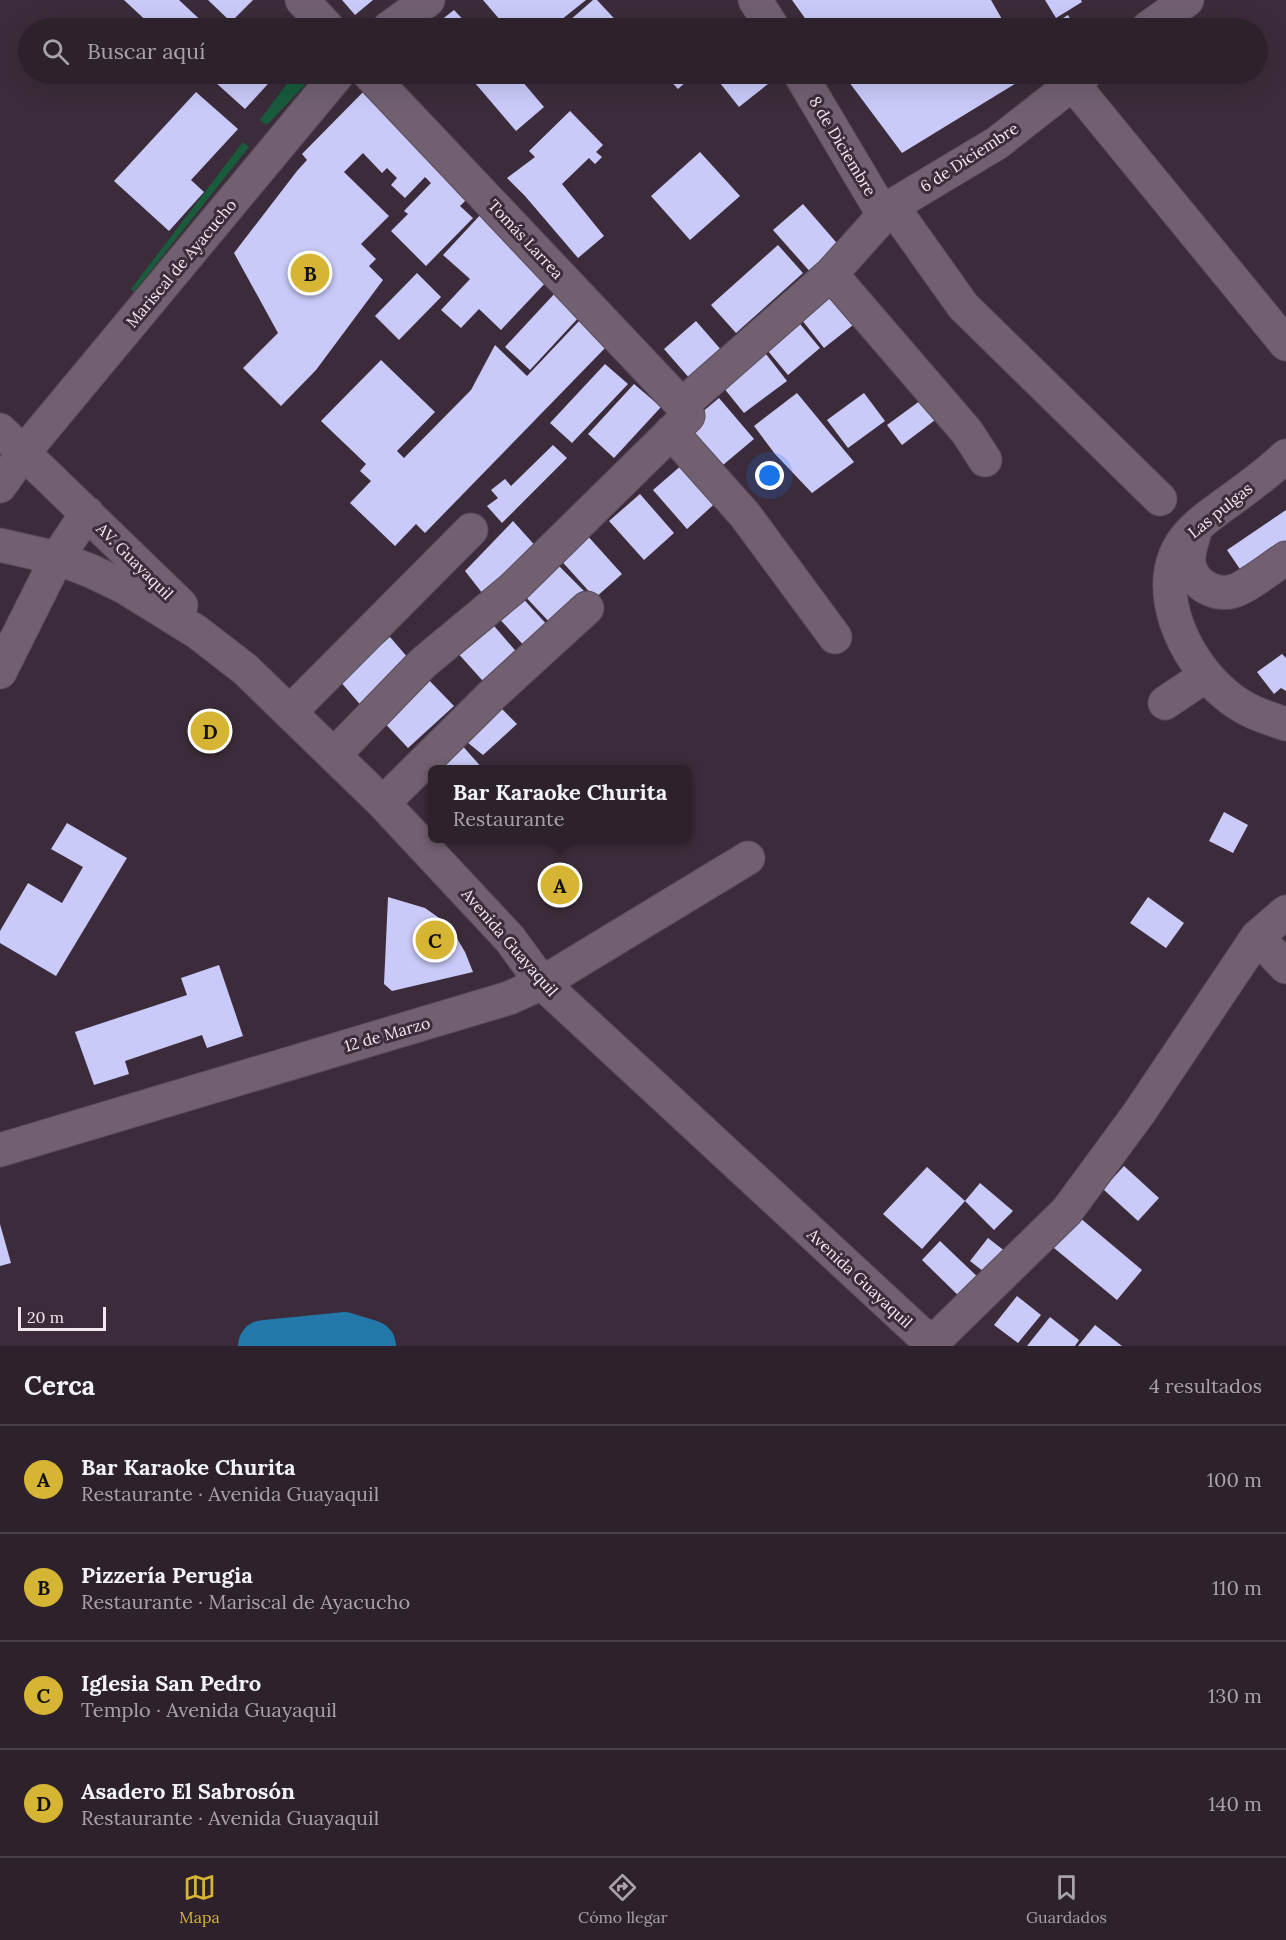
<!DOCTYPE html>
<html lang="es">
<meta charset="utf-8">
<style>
:root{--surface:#2d212c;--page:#392e38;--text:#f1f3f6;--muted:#a7a3a9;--line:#483e48;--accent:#d6b534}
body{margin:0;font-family:Lora,serif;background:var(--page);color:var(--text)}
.scale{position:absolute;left:18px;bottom:15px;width:88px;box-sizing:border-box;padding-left:6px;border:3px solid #f3e8f2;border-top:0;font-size:16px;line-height:21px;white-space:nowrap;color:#f3e8f2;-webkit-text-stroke:4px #3c2c3b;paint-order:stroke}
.you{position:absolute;left:770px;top:476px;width:21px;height:21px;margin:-15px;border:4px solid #fff;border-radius:50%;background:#1a73e8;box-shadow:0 0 0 9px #1a73e833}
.badge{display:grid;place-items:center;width:39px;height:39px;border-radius:50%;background:var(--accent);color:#111;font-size:20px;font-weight:700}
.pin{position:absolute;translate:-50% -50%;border:3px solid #fff;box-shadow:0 2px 6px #0006}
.popup{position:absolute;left:428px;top:765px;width:264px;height:78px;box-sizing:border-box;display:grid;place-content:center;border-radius:9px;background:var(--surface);filter:drop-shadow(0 2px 4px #0005);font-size:20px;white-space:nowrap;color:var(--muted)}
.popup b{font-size:22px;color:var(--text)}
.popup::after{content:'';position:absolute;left:50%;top:100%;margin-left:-12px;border:12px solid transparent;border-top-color:var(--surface)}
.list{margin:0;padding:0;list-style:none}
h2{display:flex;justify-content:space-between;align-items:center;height:78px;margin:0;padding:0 24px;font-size:26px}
h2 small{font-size:20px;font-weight:400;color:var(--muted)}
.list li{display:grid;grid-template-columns:39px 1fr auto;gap:18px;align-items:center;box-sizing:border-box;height:108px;padding:0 24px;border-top:2px solid var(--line)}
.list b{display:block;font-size:22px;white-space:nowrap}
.list p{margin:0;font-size:20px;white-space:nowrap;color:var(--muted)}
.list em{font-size:20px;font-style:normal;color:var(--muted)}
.icon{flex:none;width:33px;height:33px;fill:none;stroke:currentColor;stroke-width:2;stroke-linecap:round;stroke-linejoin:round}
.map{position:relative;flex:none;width:1286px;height:1346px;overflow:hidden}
.search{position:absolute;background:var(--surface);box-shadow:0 6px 24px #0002;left:18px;right:18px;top:18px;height:66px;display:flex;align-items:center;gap:15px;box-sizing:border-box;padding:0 21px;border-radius:33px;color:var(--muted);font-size:22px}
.sheet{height:510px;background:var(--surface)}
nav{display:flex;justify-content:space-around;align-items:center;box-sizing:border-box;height:84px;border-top:2px solid var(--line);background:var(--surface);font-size:16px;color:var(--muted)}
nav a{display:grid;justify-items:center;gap:3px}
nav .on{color:var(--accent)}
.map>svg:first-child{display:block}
.green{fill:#185c3c}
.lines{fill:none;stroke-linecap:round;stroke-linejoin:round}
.river{stroke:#2278a9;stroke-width:52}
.building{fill:#c9caf9}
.minor-casing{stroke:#594b58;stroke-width:35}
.minor{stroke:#726071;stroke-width:33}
.labels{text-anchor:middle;stroke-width:6;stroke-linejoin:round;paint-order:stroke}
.street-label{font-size:16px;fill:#f3e8f2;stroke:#3c2c3b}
</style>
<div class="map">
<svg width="1286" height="1346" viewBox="0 0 1286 1346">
<rect width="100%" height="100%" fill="#3c2c3b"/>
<path class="green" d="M294,74H315L267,125L260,120Z
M243,142L249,147L134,292L131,289Z"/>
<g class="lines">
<path class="river" d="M264,1346L344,1338L370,1346"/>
</g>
<path class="building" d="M124,0H179L209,28H154Z
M208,0H253L231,22Z
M342,0H373L355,15Z
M483,0H586L551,28H507Z
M593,0H597L623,28H575L569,21Z
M792,0H991L1007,28H812Z
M1045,0H1081L1082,2L1056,18Z
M454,10L471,28H431Z
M1068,15L1075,28H1047Z
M659,18L668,28H646Z
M222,74H277L245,109L215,82Z
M461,74H478L468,82Z
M486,74H516L544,107L516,131L475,83Z
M664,74H695L678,89Z
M722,74H768L773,80L739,107L716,78Z
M843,74H1031L902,153Z
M366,89L474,192L460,206L473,218L426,266L391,231L408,214L404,211L431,183L425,177L405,198L391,185L397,178L387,168L382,173L363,153L344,172L389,216L361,244L376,259L369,266L383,280L316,370L281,406L243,368L278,333L234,253L297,171L307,160L302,154Z
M196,92L238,129L191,180L204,192L169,231L114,181Z
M570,111L603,145L596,152L602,157L595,164L589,158L562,184L604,236L578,258L525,196L507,178L535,157L561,183L529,151Z
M700,152L740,196L690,240L651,196Z
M803,204L842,249L813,275L773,230Z
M483,212L549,279L501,330L479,309L461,328L441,310L470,279L443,255Z
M778,245L803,273L736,333L711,305Z
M417,273L441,297L399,340L375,316Z
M556,292L581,315L530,370L505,347Z
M827,292L853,325L824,348L798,315Z
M581,319L608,345L425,533L416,524L395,546L350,503L371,481L360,471L366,464L321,421L381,360L435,412L397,451L404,458L471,390L495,345L527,376Z
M696,321L723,352L691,380L664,349Z
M800,324L820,348L788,375L768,351Z
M762,349L787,381L744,413L719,382Z
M605,364L628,384L572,443L550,423Z
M634,384L661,407L614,458L588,434Z
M797,393L854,462L812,493L775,454L754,426Z
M864,393L885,421L848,448L827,420Z
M928,395L943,414L902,445L887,425Z
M719,398L754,439L717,470L682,429Z
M553,445L567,458L502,523L487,506L498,498L491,490L505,479L511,486Z
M690,458L723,496L687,529L653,490Z
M640,494L674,533L644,560L609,521Z
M1286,510V546L1244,575L1227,550Z
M513,521L539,550L490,603L465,571Z
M585,533L622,574L595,598L557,556Z
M553,560L584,591L553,626L521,592Z
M517,592L551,629L529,651L494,613Z
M489,620L526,663L491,690L455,650Z
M390,637L415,666L364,709L339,680Z
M1282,654L1286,658V691L1281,688L1274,694L1257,672Z
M424,675L454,706L408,748L379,717Z
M494,701L517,724L483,755L462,738Z
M459,742L484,770H432Z
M1224,812L1248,825L1233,853L1209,841Z
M67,823L127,858L56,976L0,943V931L28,883L62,903L83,867L51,849Z
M388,897L425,908L442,920L455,935L465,952L473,972L392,991L384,984Z
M1148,897L1184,923L1166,948L1130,923Z
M219,965L243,1036L207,1048L202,1035L125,1061L129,1074L94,1085L75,1032L187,995L181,978Z
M1124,1166L1159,1198L1138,1221L1103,1189Z
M927,1167L965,1201L980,1183L1013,1211L994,1230L965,1201L922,1249L883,1214Z
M1073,1212L1142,1270L1117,1300L1048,1243Z
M0,1224L11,1263L0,1266Z
M988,1238L1015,1259L997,1282L970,1261Z
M940,1241L983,1282L964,1301L922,1260Z
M1017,1296L1041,1315L1018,1343L994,1325Z
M1050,1317L1079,1340L1075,1346H1027Z
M1095,1325L1122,1346H1078Z"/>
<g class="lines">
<g class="minor-casing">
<path id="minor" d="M302,0L328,28
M755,0L773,28
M389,28L428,0
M1148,28L1187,0
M800,74L879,207L892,206
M1072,83L1286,344
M892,206L963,306L1160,499
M831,274L967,432L985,460
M682,405L831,274L892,206L997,143L1085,74
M0,430L181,605
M671,432L745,515L835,637
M1286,456C1266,475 1243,491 1221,507C1208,517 1194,526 1184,540C1149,588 1185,661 1225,694C1243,710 1264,717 1286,724
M0,486L24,452L338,74
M1195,531C1192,542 1186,556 1190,568C1197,588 1220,598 1239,589C1255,581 1271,568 1286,558
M0,545L57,558L91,571L126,588L197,632L246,670L383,803L510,939L542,983L934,1346
M0,672L57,558L87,513
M1165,703L1205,676
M290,712L471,530
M334,755L423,663L512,589L688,416L682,405L369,74
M383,803L492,695L587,608
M1257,937L1286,967
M0,1150L509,998L542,983L748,858
M931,1344L1067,1211L1139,1113L1257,937L1286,912"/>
</g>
<use href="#minor" class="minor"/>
</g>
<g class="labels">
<g class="street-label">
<text transform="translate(843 146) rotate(59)" y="6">8 de Diciembre</text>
<text transform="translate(969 157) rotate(-33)" y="6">6 de Diciembre</text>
<text transform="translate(526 239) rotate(47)" y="6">Tomás Larrea</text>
<text transform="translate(181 263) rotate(-50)" y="6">Mariscal de Ayacucho</text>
<text transform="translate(1220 510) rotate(-39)" y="6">Las pulgas</text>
<text transform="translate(135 561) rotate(45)" y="6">AV. Guayaquil</text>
<text transform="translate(510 942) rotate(49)" y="6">Avenida Guayaquil</text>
<text transform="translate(387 1034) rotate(-16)" y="6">12 de Marzo</text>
<text transform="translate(860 1278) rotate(43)" y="6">Avenida Guayaquil</text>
</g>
</g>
</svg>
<div class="scale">20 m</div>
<div class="you"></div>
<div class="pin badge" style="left:560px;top:885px">A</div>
<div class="popup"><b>Bar Karaoke Churita</b>Restaurante</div>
<div class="pin badge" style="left:310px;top:273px">B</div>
<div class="pin badge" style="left:435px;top:940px">C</div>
<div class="pin badge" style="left:210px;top:731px">D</div>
<div class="search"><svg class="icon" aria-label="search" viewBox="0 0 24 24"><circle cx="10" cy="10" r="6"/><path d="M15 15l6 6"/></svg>Buscar aquí</div>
</div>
<section class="sheet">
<h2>Cerca<small>4 resultados</small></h2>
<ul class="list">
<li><span class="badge">A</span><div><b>Bar Karaoke Churita</b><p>Restaurante · Avenida Guayaquil</p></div><em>100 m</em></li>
<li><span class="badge">B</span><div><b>Pizzería Perugia</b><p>Restaurante · Mariscal de Ayacucho</p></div><em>110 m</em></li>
<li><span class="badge">C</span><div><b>Iglesia San Pedro</b><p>Templo · Avenida Guayaquil</p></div><em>130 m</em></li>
<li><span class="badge">D</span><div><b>Asadero El Sabrosón</b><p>Restaurante · Avenida Guayaquil</p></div><em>140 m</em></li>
</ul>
</section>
<nav>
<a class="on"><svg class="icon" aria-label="map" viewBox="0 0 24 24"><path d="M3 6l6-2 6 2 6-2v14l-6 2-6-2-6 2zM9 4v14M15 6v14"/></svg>Mapa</a>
<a><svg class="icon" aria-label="directions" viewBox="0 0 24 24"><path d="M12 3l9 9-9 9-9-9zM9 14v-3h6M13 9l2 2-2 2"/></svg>Cómo llegar</a>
<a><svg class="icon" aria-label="saved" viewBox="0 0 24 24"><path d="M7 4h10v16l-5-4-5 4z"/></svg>Guardados</a>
</nav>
